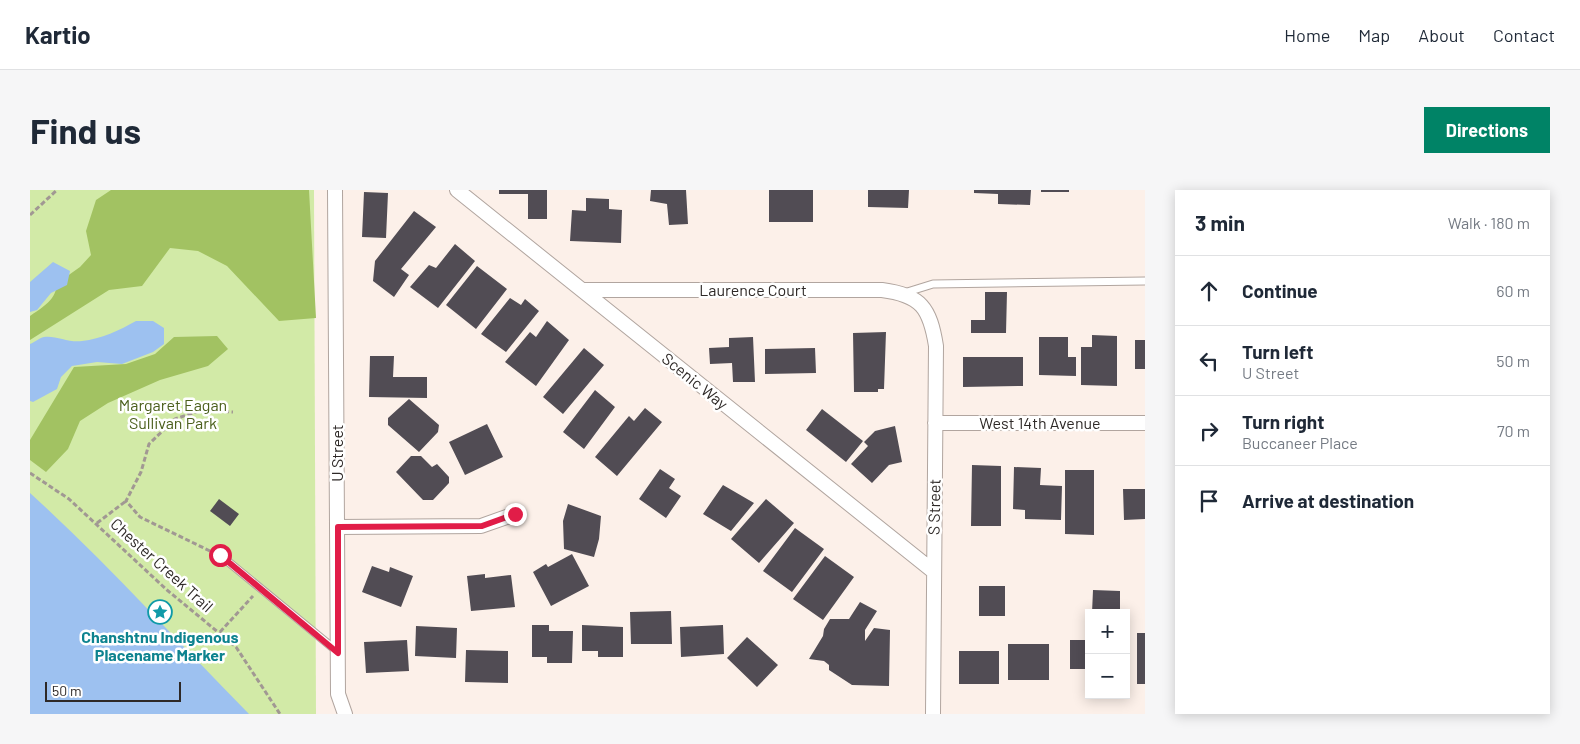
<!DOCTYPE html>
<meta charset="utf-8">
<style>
:root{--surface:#fff;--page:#f6f6f7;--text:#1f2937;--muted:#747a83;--line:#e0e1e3;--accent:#008366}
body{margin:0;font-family:Barlow,sans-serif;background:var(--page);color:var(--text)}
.controls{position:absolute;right:15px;bottom:15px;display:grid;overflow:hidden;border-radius:0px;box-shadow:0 2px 12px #0003}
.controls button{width:45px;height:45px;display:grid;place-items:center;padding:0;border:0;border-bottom:1px solid var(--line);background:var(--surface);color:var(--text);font:25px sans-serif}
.scale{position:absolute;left:15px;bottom:12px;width:136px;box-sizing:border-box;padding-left:5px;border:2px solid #2e2927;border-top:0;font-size:14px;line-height:18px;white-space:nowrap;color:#2e2927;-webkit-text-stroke:4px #fff;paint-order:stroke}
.stop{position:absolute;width:15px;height:15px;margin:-11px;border:4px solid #e11d48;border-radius:50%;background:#fff}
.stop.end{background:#e11d48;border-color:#fff;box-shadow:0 1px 5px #0008}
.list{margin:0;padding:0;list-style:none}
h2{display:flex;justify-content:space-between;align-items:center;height:65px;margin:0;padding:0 20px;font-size:21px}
h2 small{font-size:16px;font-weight:400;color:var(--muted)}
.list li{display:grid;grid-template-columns:32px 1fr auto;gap:15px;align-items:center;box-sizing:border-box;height:70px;padding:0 20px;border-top:1px solid var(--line)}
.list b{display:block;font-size:19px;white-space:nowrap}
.list p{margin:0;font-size:16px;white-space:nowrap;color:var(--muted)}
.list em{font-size:16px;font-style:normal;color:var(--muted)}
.icon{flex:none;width:28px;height:28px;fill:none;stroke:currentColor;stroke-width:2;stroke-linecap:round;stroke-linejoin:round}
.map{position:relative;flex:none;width:1115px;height:524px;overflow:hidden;border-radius:0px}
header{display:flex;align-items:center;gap:30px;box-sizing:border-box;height:70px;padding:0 25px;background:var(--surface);border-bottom:1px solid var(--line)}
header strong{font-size:24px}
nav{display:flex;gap:28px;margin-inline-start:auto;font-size:18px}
.intro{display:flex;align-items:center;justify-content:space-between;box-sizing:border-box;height:120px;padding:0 30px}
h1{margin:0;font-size:35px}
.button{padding:12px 22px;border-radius:0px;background:var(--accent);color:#fff;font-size:18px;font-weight:700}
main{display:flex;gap:30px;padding:0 30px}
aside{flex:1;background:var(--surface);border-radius:0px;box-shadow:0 2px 12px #0003}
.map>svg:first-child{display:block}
.green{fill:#d2eaa7}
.forest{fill:#a2c262}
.water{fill:#9dc1f0}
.building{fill:#514c54}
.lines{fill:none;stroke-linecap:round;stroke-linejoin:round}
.lane-casing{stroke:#b1a59f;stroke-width:9}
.street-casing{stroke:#b1a59f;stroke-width:16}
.path{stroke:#a19893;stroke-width:3;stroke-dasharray:5 2.5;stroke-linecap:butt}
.lane{stroke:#fff;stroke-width:7}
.street{stroke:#fff;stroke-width:14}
.route{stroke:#e11d48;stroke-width:6}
.labels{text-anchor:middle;stroke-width:5;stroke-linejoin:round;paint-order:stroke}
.street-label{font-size:16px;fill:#2e2927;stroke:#fff}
.park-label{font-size:16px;fill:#4b5f1c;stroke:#fff}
.culture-label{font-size:16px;font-weight:bold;fill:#0d838f;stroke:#fff}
</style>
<header>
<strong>Kartio</strong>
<nav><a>Home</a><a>Map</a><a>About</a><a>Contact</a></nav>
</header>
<div class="intro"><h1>Find us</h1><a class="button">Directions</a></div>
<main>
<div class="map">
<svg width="1115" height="524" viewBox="0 0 1115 524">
<rect width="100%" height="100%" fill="#fcf0e9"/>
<path class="green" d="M0,0H284L286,524H144L0,434Z"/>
<path class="forest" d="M81,0H279L286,128L249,131L197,76L168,61L140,58L112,96L79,100L0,150V126C10,119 28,109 26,94L50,77L61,65L56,41L66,10Z
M187,146L198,159L178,176L130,190L78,213L50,231L38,259L16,282L0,270V250L44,177L96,174L125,164L144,147Z"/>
<path class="water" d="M23,72L40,81L37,95L21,103L7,120L0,122V92Z
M106,131H123L134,138V154L123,162L92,174L67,172L42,176L31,187L27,199L3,212L0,211V154C5,152 9,148 14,147C25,145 39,153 52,151C71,149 90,140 106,131Z
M0,303C77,373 146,450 219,524H0Z"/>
<path class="building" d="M469,0H517V29H498V4H469Z
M621,0H656L658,34L639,35L637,14L620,11Z
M739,0H783V32H739Z
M838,0H879L878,18L838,17Z
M944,0H1001L1000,15L968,14V4L944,3Z
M1011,0H1039V2H1011Z
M334,2L358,3L356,48L332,47Z
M556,8L579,9V19L592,20L591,53L540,51L542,20L556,21Z
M384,21L406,37L371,79L379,85L364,107L343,91L345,71Z
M425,54L445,71L408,118L380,97L399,75L406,78Z
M447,76L477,99L446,139L416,115Z
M955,102H977L976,143H941V130H955Z
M480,108L491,115L495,109L509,121L476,162L451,144Z
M517,131L539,150L506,196L475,172L500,142L506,147Z
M856,142L854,199H848V202H824L823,143Z
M1062,145L1087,146V196L1051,195V157H1062Z
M723,147L725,192H703L702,173L680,174L679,158L699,157V148Z
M1009,147H1038V167H1046V186L1009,185Z
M1105,150H1115V179H1105Z
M554,158L574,175L533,224L513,207Z
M785,158L786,183L735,184V159Z
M340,166H364L363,187H397V208L339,207Z
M933,167H993V196L933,197Z
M565,200L585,217L554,259L533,242Z
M379,209L409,235L408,242L389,262L358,235V228Z
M615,218L632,232L587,286L565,267L599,226L604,231Z
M792,219L833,251L816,272L776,240Z
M457,234L473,267L435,285L419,252Z
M865,236L872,272L859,275L842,293L821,274L838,256L834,252L845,241Z
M381,266H391L402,277L407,274L419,287V293L403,310H393L366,282Z
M942,275L971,276V336H941Z
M984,277L1011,278L1010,295L1032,296L1031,330L995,329V320L983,319Z
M630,279L645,289L639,298L651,306L636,328L609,309Z
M1035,280H1064V345L1035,344Z
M693,295L724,313L701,341L673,324Z
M1093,299H1115V329L1094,330Z
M189,309L209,324L200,336L180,321Z
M736,309L764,333L729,373L701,349Z
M538,314L571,326L569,349L564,367L534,359L533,331Z
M765,338L794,359L762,402L733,381Z
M542,364L559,396L521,416L503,382L516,374L518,377Z
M795,366L824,387L793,430L763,409Z
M342,376L359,382L360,377L383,386L371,417L332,402Z
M455,384V388L481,385L485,417L441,421L437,386Z
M949,396H975V426H949Z
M1063,400L1090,401V423H1062Z
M830,412L847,421L835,440V451L844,438L860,440L859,496L822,495L799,480V475L794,471L779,469L793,446L794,439L800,429H819Z
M641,421L642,454H601L600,422Z
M502,435H519V441H543L542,473H517V467H502Z
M552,435L593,437V467H568V461H552Z
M693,435L694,464L651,467L650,437Z
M386,436L427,438L426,468L385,466Z
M1107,443H1115V494H1107Z
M717,447L748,475L727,497L697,468Z
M377,450L379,481L336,483L334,452Z
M1040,450H1059V479H1040Z
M978,454H1019V490H978Z
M436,460L478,461V493L435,492Z
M929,461H969V494H929Z"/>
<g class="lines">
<g class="lane-casing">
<path id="lane" d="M874,103L903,94L1115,91
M190,365L308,462"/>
</g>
<g class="street-casing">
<path id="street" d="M305,0L308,504L315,524
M427,0L903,381
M552,100H852C891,105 900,118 906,156L903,524
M905,233H1115
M308,337L451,336L485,324"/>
</g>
<path class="path" d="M0,25L27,0
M0,283L39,309L137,400L206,457L250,524
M67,333L96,311
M180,361L110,327L96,311L111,282L119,254L145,229L172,220L203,222
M190,442L223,406"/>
<use href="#lane" class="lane"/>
<use href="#street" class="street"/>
</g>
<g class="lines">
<path class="route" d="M190,365L308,463V337L452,336L485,324"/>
</g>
<defs>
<g id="sight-ring" transform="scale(1.25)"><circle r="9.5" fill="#fff" stroke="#0f9aa8" stroke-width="1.5"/><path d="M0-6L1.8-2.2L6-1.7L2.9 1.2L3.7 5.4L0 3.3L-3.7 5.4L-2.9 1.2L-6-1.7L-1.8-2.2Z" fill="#0f9aa8"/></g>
</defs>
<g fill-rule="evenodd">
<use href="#sight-ring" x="130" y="422"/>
</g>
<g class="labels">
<g class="street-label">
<text x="723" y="106">Laurence Court</text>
<text transform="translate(665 191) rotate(39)" y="6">Scenic Way</text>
<text x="1010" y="239">West 14th Avenue</text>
<text transform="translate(307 263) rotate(-90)" y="6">U Street</text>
<text transform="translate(904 317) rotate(-89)" y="6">S Street</text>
<text transform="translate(132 375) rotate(42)" y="6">Chester Creek Trail</text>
</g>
<g class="park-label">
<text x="143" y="221">Margaret Eagan<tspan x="143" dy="18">Sullivan Park</tspan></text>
</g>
<g class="culture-label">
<text x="130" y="453">Chanshtnu Indigenous<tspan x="130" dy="18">Placename Marker</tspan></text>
</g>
</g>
</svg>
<div class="controls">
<button>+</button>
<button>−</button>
</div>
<div class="scale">50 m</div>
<div class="stop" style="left:190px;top:365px"></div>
<div class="stop end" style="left:485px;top:324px"></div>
</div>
<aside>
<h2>3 min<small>Walk · 180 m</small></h2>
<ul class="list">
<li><svg class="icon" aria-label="ahead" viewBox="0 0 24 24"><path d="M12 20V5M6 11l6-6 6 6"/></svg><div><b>Continue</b></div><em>60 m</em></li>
<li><svg class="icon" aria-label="left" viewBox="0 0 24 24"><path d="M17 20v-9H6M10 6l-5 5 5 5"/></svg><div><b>Turn left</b><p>U Street</p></div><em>50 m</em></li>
<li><svg class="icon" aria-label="right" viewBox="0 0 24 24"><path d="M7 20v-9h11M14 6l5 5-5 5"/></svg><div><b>Turn right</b><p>Buccaneer Place</p></div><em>70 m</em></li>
<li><svg class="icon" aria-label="arrive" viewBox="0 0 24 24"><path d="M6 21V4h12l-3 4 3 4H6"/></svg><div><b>Arrive at destination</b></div></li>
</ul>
</aside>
</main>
